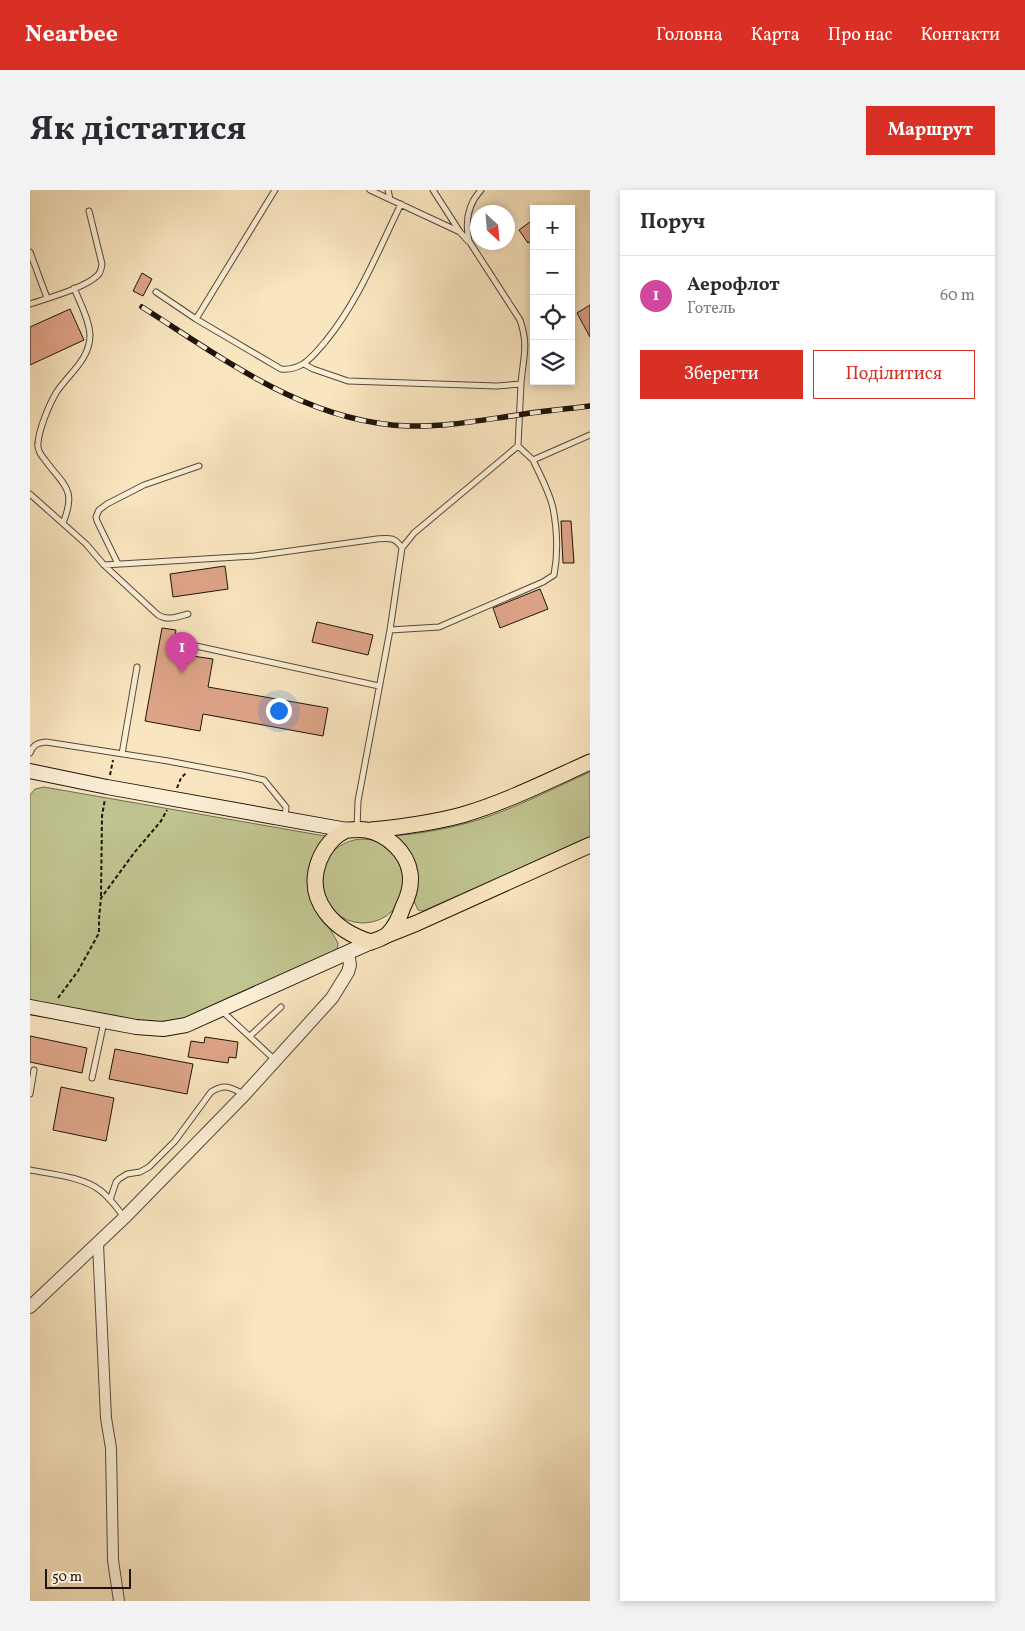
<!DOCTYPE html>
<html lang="uk">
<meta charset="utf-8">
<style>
:root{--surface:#fff;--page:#f2f2f3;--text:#2b2b33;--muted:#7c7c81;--line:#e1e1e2;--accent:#d93025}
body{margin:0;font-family:Vollkorn,serif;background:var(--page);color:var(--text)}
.controls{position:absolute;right:15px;top:15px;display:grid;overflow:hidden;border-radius:0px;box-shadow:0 2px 8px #0003}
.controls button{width:45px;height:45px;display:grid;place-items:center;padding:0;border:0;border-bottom:1px solid var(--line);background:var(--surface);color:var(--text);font:25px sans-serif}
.compass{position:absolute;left:440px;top:15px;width:45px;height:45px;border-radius:50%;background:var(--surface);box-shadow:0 2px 8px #0003;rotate:154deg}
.scale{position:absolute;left:15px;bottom:12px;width:86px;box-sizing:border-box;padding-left:5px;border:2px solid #1f140c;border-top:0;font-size:14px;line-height:18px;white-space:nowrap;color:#1f140c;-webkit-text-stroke:4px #fbeed5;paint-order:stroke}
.you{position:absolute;left:248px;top:520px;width:18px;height:18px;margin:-12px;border:4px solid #fff;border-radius:50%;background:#1a73e8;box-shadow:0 0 0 8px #1a73e833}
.badge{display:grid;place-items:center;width:32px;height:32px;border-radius:50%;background:var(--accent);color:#fff;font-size:16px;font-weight:700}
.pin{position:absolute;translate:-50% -41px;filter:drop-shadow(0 1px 2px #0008)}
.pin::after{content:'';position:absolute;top:26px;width:18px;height:15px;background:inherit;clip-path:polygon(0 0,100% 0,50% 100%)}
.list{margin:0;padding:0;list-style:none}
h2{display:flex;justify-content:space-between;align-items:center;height:65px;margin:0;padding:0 20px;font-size:21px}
h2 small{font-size:16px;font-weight:400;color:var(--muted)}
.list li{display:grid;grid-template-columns:32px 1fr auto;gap:15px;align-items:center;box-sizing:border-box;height:80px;padding:0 20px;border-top:1px solid var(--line)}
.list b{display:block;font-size:19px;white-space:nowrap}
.list p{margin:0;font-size:16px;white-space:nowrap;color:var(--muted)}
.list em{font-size:16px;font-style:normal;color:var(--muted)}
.actions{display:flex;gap:10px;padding:15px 20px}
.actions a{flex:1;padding:11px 0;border:1px solid var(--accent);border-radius:0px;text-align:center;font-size:18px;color:var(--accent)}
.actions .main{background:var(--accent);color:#fff}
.icon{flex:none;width:28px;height:28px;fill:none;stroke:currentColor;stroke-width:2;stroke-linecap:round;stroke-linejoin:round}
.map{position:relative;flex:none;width:560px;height:1411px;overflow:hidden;border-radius:0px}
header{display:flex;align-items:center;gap:30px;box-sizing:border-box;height:70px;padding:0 25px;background:var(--accent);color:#fff}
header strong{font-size:24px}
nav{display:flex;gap:28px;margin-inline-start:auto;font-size:18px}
.intro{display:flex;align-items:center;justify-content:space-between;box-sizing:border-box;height:120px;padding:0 30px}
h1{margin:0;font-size:35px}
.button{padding:12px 22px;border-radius:0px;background:var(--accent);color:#fff;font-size:18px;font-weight:700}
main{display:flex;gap:30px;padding:0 30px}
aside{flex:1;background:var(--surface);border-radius:0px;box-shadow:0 2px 8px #0003}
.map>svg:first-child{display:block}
.green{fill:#c0c490;stroke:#706c4e}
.building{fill:#dea488;stroke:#1f140c}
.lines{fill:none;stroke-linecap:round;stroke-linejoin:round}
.service-casing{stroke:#564839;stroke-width:7}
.minor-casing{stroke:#564839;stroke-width:12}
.tertiary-casing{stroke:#564839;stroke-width:14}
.secondary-casing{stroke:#1f140c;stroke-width:16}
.primary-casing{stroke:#1f140c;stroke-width:17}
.path{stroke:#1f140c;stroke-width:2;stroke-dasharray:4 2.5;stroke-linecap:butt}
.service{stroke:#fbeed5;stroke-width:5}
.minor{stroke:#fbeed5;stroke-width:10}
.tertiary{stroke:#fbeed5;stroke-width:12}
.secondary{stroke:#fbeed5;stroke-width:14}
.primary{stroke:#f9e5bf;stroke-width:15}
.rail-casing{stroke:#1f140c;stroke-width:5.5}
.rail{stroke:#fbeed5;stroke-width:4;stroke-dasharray:11;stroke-linecap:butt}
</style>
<header>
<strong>Nearbee</strong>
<nav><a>Головна</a><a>Карта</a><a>Про нас</a><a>Контакти</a></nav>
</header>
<div class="intro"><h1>Як дістатися</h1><a class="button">Маршрут</a></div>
<main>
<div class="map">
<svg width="560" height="1411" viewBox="0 0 560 1411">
<rect width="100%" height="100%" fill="#f9e5bf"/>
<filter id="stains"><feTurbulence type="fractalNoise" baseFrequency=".004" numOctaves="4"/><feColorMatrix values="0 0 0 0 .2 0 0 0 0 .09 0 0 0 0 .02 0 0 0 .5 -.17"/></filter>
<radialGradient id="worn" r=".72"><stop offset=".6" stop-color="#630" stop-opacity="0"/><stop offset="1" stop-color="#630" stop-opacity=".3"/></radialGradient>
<path class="green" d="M560,582V647L393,721L388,720L384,711L364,646C394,643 423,638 451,629C488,617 524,598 560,582Z
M14,597L295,646L296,649L289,720L308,753L307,762L157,830L128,837L0,813V605L5,599Z
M291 691a42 42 0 1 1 84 0a42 42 0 1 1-84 0Z"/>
<path class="building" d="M504,29V49L498,53L489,40Z
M112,83L122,89L113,106L103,101Z
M560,115V147L547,123Z
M40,119L54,150L0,175V137Z
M531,331H541L544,373H533Z
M195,376L198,399L143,407L140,384Z
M510,399L518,419L470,438L463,418Z
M287,432L343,445L338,465L282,452Z
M132,438L146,440L142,463L183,469L178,497L298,518L293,546L173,524L170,541L115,531Z
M0,846L57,858L52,883L0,872Z
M175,847L208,852L206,868L199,867L198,873L158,867L161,851L174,853Z
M85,859L163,874L157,904L79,889Z
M31,897L84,908L76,951L23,940Z"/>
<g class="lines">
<g class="service-casing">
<path id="service" d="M340,0L430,42
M358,0L360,9
M403,0L430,42L438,51
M451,0C437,15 435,32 439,51L490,130C499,156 493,168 491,194C490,215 489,236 488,256L503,270L560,245
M0,62L17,108
M126,102L166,129L251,179C259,180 266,178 273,174C282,168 288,160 295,152C328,112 348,61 371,14
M0,114C18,108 55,98 68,85C71,82 71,79 72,74L59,21
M166,129L245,0
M274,174L283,179L318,191L467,196L491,194
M0,304L56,354L74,375L128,425C138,431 147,427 158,424
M33,333C47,299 34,296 15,270C11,265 7,260 8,253C9,239 19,215 26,203C38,184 60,170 60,145C59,129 50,113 44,98
M88,374L67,331L66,327L69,320L77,314L114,295L169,276
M74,375L224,366L347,349C360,348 365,347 372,358
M360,440L409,437L513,392L524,385C528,364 527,339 523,318C519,301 510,285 503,270
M166,456L349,496
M0,563C3,555 7,553 16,552L138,571L212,585L234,590L256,617L255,628
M92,564L107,477
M327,639L328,611L360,440L372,358L384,343L488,256
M192,821L245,870
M220,846L251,817
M62,888L74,832
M0,904L4,880
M0,980C21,984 54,987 71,1001C80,1008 87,1018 94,1027
M80,1010L86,992L89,989L97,984L110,982L119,977L145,951L181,902C196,893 200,898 214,904"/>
</g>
<g class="minor-casing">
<path id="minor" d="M68,1054L76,1228L81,1258L83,1370L89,1411"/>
</g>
<g class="tertiary-casing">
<path id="tertiary" d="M0,1117L94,1028L215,904L302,808L318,782L320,775L318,762"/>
</g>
<g class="secondary-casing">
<path id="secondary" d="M0,581L77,597L317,640
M0,817L106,837L133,839L156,835L341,752"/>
</g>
<g class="primary-casing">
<path id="primary" d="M317,640C323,640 330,639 336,640C357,644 377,662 380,683C382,695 378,707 373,717C370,726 365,737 358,744C354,748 346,750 341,752C305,741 274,711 289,671C294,658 304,645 317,640Z
M341,640C372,637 402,633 432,625C476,612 518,591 560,572
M357,745L387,733L560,655"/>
</g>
<path class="path" d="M80,585L83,570
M147,598L151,588L156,583
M71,706L72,626L75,609
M28,808L48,781L69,743V729L71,708L104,663L131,631L137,620"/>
<use href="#service" class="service"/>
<use href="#minor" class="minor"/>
<use href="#tertiary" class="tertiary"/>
<use href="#secondary" class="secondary"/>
<use href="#primary" class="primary"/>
<g class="rail-casing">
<path id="rail" d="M112,117C194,169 277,233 379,236C416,237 452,230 488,225C512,221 536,219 560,216"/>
</g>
<use href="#rail" class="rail"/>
</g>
<rect width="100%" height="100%" filter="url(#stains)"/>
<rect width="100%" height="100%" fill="url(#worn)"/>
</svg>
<div class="controls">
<button>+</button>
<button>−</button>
<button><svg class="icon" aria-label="locate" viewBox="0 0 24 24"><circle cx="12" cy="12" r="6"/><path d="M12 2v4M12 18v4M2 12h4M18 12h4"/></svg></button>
<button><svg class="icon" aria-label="layers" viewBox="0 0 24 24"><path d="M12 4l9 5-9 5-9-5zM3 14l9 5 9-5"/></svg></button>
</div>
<svg class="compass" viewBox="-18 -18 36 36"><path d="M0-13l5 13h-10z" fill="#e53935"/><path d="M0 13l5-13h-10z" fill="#7c7c81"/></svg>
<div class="scale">50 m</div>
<div class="you"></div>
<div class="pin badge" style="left:152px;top:483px;background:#d1479c">1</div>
</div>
<aside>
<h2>Поруч<small></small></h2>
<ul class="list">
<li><span class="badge" style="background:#d1479c">1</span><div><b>Аерофлот</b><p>Готель</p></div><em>60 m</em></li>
</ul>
<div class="actions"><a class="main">Зберегти</a><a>Поділитися</a></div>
</aside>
</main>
